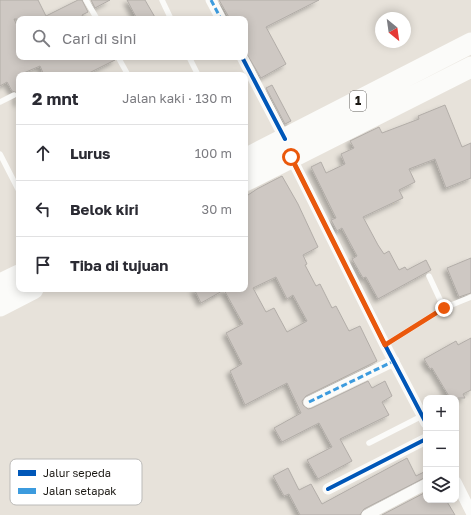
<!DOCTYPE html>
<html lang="id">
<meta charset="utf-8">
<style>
:root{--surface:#fff;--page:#f2f2f3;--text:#2b2b33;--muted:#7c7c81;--line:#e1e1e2}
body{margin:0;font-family:"Golos Text",sans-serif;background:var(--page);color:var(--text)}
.controls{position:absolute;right:12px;bottom:12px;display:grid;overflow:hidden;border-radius:8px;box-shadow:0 2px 10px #0003}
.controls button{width:36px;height:36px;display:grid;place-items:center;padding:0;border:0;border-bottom:1px solid var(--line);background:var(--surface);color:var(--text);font:20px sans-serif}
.compass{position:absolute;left:375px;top:12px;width:36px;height:36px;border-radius:50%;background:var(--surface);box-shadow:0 2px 10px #0003;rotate:151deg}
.stop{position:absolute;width:12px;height:12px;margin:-9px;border:3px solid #ea580c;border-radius:50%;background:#fff}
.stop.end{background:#ea580c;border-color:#fff;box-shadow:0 1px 4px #0008}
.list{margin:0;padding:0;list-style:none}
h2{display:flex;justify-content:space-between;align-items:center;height:52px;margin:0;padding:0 16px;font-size:17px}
h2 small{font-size:13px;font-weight:400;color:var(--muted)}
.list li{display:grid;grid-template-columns:26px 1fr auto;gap:12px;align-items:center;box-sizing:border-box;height:56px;padding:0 16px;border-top:1px solid var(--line)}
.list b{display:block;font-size:15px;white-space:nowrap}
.list em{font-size:13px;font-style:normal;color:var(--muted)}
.icon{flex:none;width:22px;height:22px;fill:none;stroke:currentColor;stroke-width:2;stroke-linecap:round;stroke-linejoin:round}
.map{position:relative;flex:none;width:471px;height:515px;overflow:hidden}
.search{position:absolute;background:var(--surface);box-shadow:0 2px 10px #0003;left:16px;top:16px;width:232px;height:44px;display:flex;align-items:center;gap:10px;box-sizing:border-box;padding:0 14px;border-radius:8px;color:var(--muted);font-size:15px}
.panel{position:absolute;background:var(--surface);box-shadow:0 2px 10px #0003;left:16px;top:72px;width:232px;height:220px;border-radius:8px}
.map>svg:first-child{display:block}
.building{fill:#cec8c3;stroke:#b2ada8;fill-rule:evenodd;filter:url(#shadow)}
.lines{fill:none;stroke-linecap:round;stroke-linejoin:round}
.lane{stroke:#fbfbf9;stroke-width:5.5}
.street{stroke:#fbfbf9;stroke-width:11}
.highway{stroke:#fbfbf9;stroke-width:21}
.quiet{stroke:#3c9bde;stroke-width:3;stroke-dasharray:6 3;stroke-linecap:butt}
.cycleway-casing{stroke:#fff;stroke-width:6}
.cycleway{stroke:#0057b8;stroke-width:4}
.route{stroke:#ea580c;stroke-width:5}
.labels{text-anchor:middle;stroke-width:3;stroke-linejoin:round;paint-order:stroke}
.shield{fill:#fff;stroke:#605e5a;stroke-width:1}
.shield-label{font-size:12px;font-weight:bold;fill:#1c1914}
.key{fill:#fff;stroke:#bbbab8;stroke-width:1}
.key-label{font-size:11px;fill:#1c1914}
</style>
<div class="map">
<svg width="471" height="515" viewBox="0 0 471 515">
<defs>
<filter id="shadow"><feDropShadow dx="-3.5" dy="3.5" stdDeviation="2" flood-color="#0004"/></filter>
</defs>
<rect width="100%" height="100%" fill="#e7e2da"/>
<path class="building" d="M0,0H38L46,16L78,0H82L88,12L82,15L84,19H14L19,30V57H114L115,60L85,75H44L40,66L19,75V104L16,99L18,93L12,91L7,82L0,86Z
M91,0H110L95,8Z
M127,0H145L156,19H137Z
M219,0H319L266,27L286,64L261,78L245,51V19H230Z
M272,85L291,121L285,124L266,88Z
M445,105L462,147L471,143V178L446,188L435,159L409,169L415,182L399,190L403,198L363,217L378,245L384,254L389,251L399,270L405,267L407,270L426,260L431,270L378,299L366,277L363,278L352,259L357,256L342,228L337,231L331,220L336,218L311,167L321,162L326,173L345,164L341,154L354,148L350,141L379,127L382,133L419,119L418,116Z
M282,176L298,204L318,247L303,255L307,264L305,265L316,286L320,284L332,308L336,306L349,331L360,326L377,361L306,396L302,401L303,405L308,409L312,408L368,381L372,388L385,381L392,396L382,402L389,415L340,439L352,461L318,479L307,460L332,447L319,423L282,442L274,428L301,413L287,383L245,405L230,371L242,364L226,333L243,324L224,290L201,303L194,289H245V197L257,189ZM276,277L287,299L293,295L307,321L287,332L274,308L266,312L253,288Z
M471,258V293L459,297L447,268Z
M471,338V390L463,394L465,398H450L432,368L430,369L424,359L456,341L458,345Z
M407,458L416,476L426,471V477L364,509L360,515H300L289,494L284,496L273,476L288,468L299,490L311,484L322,504Z
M426,492V500H446L455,515H382Z"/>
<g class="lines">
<path class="lane" d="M86,0L97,19
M162,0L171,19
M118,57L128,75
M189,57L198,75
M0,102L14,95
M0,154L19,191
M429,276L444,308
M385,345L444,308L471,297
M369,443L422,416"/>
<path class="street" d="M211,0L221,19
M242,57L285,139
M291,157L385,345L426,423
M309,402L394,361
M456,482L471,512
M328,489L426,439
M367,515L426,484"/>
<path class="highway" d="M245,159L471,43
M245,181L471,67
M0,284L19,275
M0,306L33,289"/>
<path class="quiet" d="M211,0L221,19
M309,402L394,361"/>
<g class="cycleway-casing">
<path id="cycleway" d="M242,57L285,139
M291,157L385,345L426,423
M328,489L426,439"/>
</g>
<use href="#cycleway" class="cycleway"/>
</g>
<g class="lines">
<path class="route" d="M291,157L385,345L444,308"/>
</g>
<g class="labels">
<rect class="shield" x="350" y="91" width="16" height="20" rx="3"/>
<g class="shield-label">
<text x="358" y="105">1</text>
</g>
</g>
<rect x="10" y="459" width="132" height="46" rx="6" class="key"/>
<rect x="18" y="470" width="18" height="6" fill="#0057b8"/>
<rect x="18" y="488" width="18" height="6" fill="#3c9bde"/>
<g class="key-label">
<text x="43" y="477">Jalur sepeda</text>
<text x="43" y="495">Jalan setapak</text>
</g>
</svg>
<div class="controls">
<button>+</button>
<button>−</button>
<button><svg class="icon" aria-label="layers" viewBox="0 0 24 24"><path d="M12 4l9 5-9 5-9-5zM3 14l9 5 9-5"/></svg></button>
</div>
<svg class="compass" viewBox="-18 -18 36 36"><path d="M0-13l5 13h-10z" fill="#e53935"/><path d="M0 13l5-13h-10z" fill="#7c7c81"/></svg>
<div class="stop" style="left:291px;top:157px"></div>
<div class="stop end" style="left:444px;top:308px"></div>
<div class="search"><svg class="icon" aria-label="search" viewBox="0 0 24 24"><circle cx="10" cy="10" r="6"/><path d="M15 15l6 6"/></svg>Cari di sini</div>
<section class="panel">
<h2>2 mnt<small>Jalan kaki · 130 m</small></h2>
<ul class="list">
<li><svg class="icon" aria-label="ahead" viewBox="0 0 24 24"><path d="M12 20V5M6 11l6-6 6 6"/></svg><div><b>Lurus</b></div><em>100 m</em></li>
<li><svg class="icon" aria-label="left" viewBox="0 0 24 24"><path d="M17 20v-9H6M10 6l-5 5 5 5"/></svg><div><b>Belok kiri</b></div><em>30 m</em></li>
<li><svg class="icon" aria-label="arrive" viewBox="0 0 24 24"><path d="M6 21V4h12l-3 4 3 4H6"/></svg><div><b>Tiba di tujuan</b></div></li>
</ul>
</section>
</div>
